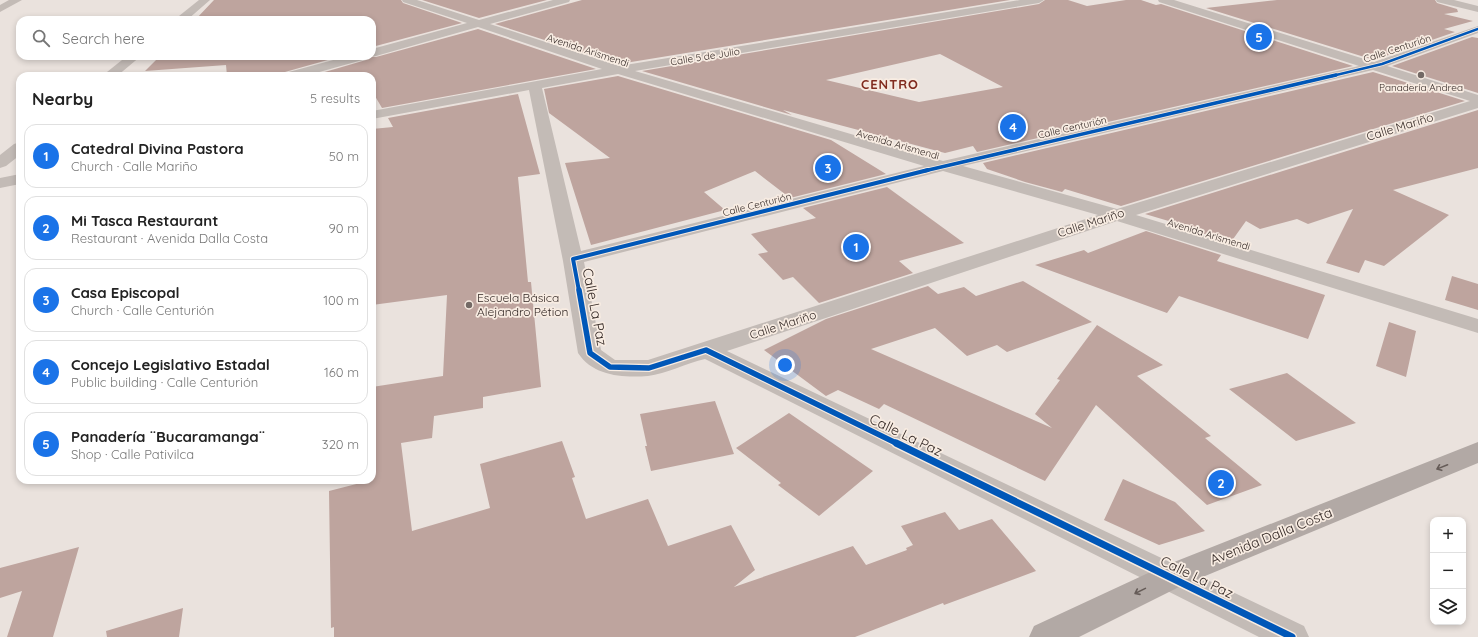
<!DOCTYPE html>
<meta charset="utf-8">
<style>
:root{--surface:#fff;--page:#f2f2f2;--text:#222;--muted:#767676;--line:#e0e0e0;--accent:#1a73e8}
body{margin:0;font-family:Quicksand,sans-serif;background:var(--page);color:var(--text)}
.controls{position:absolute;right:12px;bottom:12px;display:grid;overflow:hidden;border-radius:8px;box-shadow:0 2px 6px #0003}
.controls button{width:36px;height:36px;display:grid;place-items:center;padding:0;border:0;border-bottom:1px solid var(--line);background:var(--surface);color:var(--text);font:20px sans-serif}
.you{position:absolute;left:785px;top:365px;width:14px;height:14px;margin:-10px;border:3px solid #fff;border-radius:50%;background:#1a73e8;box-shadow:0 0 0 6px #1a73e833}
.badge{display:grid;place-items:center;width:26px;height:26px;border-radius:50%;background:var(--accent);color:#fff;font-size:13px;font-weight:700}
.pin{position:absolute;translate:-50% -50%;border:2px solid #fff;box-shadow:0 1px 4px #0006}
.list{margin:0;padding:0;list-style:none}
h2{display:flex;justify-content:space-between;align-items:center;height:52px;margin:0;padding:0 16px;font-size:17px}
h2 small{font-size:13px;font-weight:400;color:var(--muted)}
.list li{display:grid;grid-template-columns:26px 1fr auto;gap:12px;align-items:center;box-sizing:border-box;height:64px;margin:0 8px 8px;padding:0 8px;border:1px solid var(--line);border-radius:12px}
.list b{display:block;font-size:15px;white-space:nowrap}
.list p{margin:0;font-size:13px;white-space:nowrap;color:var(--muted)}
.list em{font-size:13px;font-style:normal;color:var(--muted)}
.icon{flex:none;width:22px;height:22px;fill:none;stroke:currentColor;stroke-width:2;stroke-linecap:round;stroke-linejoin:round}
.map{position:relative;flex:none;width:1478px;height:637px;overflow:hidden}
.search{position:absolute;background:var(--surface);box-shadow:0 2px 6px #0003;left:16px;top:16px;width:360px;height:44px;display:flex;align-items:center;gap:10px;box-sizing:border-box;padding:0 14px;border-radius:12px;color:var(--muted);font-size:15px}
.panel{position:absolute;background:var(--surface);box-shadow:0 2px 6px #0003;left:16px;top:72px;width:360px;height:412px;border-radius:12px}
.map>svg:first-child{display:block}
.building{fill:#bea49e;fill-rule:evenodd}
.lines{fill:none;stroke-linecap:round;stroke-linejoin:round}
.minor{fill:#c3bbb6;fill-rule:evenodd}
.major{fill:#b2a9a5;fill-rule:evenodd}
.cycleway-far4-casing{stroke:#f8ece2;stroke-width:4}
.cycleway-far3-casing{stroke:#f8ece2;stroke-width:5}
.cycleway-far2-casing{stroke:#f8ece2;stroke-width:6}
.cycleway-far1-casing{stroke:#f8ece2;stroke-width:8}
.cycleway-casing{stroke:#f8ece2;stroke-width:10}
.cycleway-far4{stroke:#0057b8;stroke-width:2.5}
.cycleway-far3{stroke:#0057b8;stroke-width:3.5}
.cycleway-far2{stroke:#0057b8;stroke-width:4}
.cycleway-far1{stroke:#0057b8;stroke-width:5.5}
.cycleway{stroke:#0057b8;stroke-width:7}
.oneway{stroke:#665c58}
.poi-dot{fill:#736965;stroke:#f8ece2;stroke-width:1.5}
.labels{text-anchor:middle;stroke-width:3.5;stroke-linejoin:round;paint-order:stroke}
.far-street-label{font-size:10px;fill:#332825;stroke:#f8ece2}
.far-poi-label{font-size:10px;fill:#332825;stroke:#f8ece2}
.street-label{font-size:12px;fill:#332825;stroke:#f8ece2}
.poi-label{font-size:12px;fill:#332825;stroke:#f8ece2;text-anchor:start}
.far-district-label{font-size:13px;font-weight:bold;letter-spacing:1px;fill:#812c1f;stroke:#f8ece2}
.near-street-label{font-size:14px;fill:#332825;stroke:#f8ece2}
</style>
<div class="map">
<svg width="1478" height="637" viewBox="0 0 1478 637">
<rect width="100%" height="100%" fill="#eae2dd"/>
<path class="building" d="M214,0H401L403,3L462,23L372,47V20H195Z
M422,0H547L479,18Z
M582,0H1010L619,64L495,24Z
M1045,0H1068L1087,6L1126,0H1141L1156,5L1161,4L1353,66L977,152L973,146L945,153L783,110L792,115L642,71L1039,4ZM940,54L1003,87L919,102L826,80Z
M1277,0H1435L1437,3L1457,9L1458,12L1444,14L1473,21L1444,29L1455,32L1374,60L1206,8Z
M478,29L596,69L382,108L372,91V76H311L366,60L369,56L376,57Z
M1472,37L1478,38V93L1392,66Z
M160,56H342L285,72L282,76H227L226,65L145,71Z
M1373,72L1465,101L1121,206L1065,189L1062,192L1025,182L987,169L983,163Z
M618,76L831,140L886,174L790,198L755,171L704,192L725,210L591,245L565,163L610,158L549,113L544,89Z
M518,94L540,174L518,177L528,282H531L541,387L483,397V408L434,416L432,438L401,443L412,531L490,508L480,464L562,441L575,477L572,478L586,519L648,499L668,546L731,525L755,570L734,587L853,546L866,565L907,550L906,548L913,545L901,526L945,512L959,530L992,519L1036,571L944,605L943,603L855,637H334V627L331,628L329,491L372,480V387L443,376L447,295L372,305V129L393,127L388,118Z
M1478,110V168L1393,190L1449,215L1384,266L1365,260L1359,273L1326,263L1353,209L1308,224L1297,219L1260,229L1246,221L1231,242L1168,223L1172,222L1145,214Z
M887,187L964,243L899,261L913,273L819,303L793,277L783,280L758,254L768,252L751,234L816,218L803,208Z
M1146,231L1221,255L1217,261L1325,295L1308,339L1179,296L1167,313L1035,265L1084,250L1088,253Z
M1452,276L1478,284V310L1445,300Z
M1023,281L1092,322L1007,352L997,345L967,356L935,328L871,349L1052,428L1035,414L1060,380L1057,379L1097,325L1163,365L1137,376L1211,436L1205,438L1262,485L1207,505L1096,405L1045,481L884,404L879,409L838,390L826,396L764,350L826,319L928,286L938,294L964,287L976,296Z
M1389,322L1416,331L1406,377L1376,366Z
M1287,373L1356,423L1296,441L1229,389Z
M715,401L734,454L651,471L645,446H647L640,414Z
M789,413L873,471L819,516L778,485L781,483L736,448Z
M1123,479L1175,502L1205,531L1159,545L1104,520Z
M79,547L53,637H7L22,591L0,598V568Z
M183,608L179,637H107L106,631Z"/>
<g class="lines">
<path class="minor" d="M9,0H22L0,12V5Z
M199,0H210L187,20H174Z
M402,0H417L479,20L553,0H570L569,2L490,24L619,66L1020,0H1044L1039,3L635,71L943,161L1359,66L1159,2L1158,0H1174L1374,62L1478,26V33L1387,66L1478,95V108L1136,215L1478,319V333L1117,221L727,351L1304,626L1309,637H1259L705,359C687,363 666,374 648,376C623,378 593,376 578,353L563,261L529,90L372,119V111L602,69L478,27L376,56H369H372V49L467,23L403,2ZM1373,70L1470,101L1117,209L963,166ZM618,74L924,166L581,251L542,88ZM943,171L1098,215L648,360H615L601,350L584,262Z
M1436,0H1454L1478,6V12L1437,2Z
M127,56H141L117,76H102Z
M348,56H368L366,59L305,76H283L285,73Z
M20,142V155L6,166L0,168V155L14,144Z
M20,174V184L0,188V178Z"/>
<path class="major" d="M1478,442V463L1181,586L1079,637H1029L1034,626L1159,568Z"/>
<g class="cycleway-far4-casing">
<path id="cycleway-far4" d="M1332,76L1382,64L1478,29"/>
</g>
<g class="cycleway-far3-casing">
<path id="cycleway-far3" d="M924,171L1336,75"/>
</g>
<g class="cycleway-far2-casing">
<path id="cycleway-far2" d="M579,291L573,259L928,170"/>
</g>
<g class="cycleway-far1-casing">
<path id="cycleway-far1" d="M579,290L590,353L610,367L649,368L706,350L898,444"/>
</g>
<g class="cycleway-casing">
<path id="cycleway" d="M896,443L1292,637"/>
</g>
<use href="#cycleway-far4" class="cycleway-far4"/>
<use href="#cycleway-far3" class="cycleway-far3"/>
<use href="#cycleway-far2" class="cycleway-far2"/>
<use href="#cycleway-far1" class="cycleway-far1"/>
<use href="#cycleway" class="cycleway"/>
</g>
<defs><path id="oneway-shaft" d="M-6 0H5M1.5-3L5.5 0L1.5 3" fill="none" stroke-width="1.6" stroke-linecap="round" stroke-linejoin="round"/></defs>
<g class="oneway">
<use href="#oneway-shaft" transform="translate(1442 467) rotate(158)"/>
<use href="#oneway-shaft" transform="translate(1140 591) rotate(154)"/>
</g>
<g class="poi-dot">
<circle cx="1421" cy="75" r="4"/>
<circle cx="469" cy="305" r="4"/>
</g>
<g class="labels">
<g class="far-street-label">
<text transform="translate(1397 48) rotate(-18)" y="4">Calle Centurión</text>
<text transform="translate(588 50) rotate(18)" y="4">Avenida Arismendi</text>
<text transform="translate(705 56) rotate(-9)" y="4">Calle 5 de Julio</text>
<text transform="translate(1072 127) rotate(-13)" y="4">Calle Centurión</text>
<text transform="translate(898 144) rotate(16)" y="4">Avenida Arismendi</text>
<text transform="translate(757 204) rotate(-14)" y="4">Calle Centurión</text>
<text transform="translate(1209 234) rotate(17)" y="4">Avenida Arismendi</text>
</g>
<g class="far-poi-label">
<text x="1421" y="91">Panadería Andrea</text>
</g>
<g class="street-label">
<text transform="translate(1400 127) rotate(-17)" y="4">Calle Mariño</text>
<text transform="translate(1091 223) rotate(-18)" y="4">Calle Mariño</text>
<text transform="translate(783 325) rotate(-18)" y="4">Calle Mariño</text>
</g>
<g class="poi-label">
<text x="477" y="302">Escuela Básica<tspan x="477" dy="14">Alejandro Pétion</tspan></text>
</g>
<g class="far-district-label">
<text x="890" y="89">CENTRO</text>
</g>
<g class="near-street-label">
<text transform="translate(595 307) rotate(79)" y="5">Calle La Paz</text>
<text transform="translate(906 435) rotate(26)" y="5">Calle La Paz</text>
<text transform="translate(1271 536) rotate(-22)" y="5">Avenida Dalla Costa</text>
<text transform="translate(1197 577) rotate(26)" y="5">Calle La Paz</text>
</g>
</g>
</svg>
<div class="controls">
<button>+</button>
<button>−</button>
<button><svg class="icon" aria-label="layers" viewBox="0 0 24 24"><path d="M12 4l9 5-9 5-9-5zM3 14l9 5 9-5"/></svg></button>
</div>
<div class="you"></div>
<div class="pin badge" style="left:856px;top:247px">1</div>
<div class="pin badge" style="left:1221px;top:483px">2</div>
<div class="pin badge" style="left:828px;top:168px">3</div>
<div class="pin badge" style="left:1013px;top:127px">4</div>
<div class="pin badge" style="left:1259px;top:37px">5</div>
<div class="search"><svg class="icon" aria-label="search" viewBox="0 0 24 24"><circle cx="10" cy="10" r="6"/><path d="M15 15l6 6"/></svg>Search here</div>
<section class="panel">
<h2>Nearby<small>5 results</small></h2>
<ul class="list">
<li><span class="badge">1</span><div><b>Catedral Divina Pastora</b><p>Church · Calle Mariño</p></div><em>50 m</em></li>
<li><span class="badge">2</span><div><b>Mi Tasca Restaurant</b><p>Restaurant · Avenida Dalla Costa</p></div><em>90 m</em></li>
<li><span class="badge">3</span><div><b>Casa Episcopal</b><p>Church · Calle Centurión</p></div><em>100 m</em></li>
<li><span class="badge">4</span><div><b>Concejo Legislativo Estadal</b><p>Public building · Calle Centurión</p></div><em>160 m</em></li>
<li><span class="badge">5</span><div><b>Panadería ¨Bucaramanga¨</b><p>Shop · Calle Pativilca</p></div><em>320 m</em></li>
</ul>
</section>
</div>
